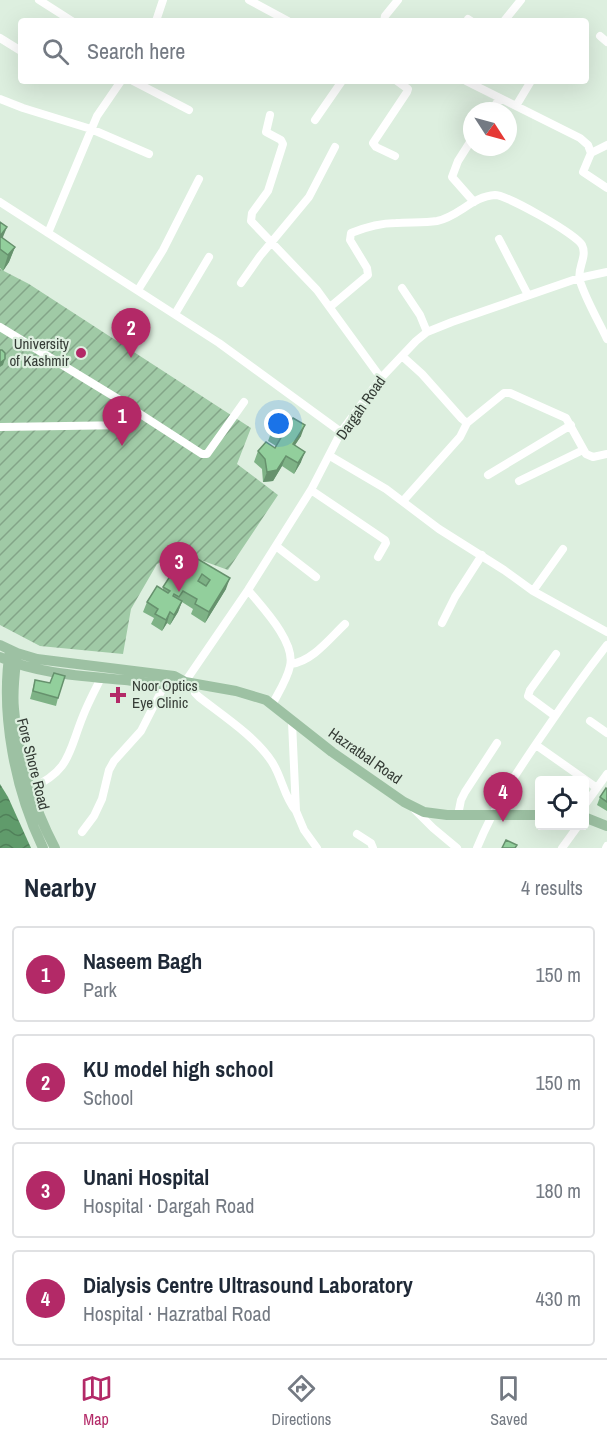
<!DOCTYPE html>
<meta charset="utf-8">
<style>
:root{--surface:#fff;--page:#f6f6f7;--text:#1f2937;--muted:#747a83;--line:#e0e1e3;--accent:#b32967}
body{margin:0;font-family:"Archivo Narrow",sans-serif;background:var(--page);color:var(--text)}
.controls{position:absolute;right:18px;bottom:18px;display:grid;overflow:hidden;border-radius:6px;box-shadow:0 6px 24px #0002}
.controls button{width:54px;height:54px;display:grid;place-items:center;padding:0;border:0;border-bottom:2px solid var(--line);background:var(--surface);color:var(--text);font:30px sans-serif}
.compass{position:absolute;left:463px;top:102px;width:54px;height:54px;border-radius:50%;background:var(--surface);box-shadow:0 6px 24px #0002;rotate:126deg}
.you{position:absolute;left:279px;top:424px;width:21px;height:21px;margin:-15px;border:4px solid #fff;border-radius:50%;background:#1a73e8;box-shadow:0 0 0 9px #1a73e833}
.badge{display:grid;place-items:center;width:39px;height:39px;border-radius:50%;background:var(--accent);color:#fff;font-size:20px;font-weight:700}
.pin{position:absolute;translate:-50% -50px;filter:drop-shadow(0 2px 3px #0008)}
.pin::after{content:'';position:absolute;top:32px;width:21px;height:18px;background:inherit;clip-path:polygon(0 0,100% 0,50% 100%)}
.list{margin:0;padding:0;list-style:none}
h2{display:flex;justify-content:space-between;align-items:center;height:78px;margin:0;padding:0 24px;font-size:26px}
h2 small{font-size:20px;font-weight:400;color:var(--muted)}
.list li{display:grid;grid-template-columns:39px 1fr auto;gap:18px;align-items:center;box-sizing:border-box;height:96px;margin:0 12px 12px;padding:0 12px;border:2px solid var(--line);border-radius:6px}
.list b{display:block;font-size:22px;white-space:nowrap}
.list p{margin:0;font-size:20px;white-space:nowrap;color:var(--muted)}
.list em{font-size:20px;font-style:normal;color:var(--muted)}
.icon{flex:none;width:33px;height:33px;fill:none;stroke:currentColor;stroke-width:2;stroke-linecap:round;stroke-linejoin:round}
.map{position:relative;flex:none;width:607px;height:848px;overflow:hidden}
.search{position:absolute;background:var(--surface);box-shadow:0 6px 24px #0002;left:18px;right:18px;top:18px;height:66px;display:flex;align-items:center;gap:15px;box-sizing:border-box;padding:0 21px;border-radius:6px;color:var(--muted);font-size:22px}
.sheet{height:510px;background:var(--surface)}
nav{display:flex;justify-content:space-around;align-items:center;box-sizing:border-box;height:84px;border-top:2px solid var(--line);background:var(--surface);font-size:16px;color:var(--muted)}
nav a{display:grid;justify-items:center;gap:3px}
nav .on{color:var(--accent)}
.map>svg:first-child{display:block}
.garden{fill:url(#garden-furrows)}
.water{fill:url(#water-waves)}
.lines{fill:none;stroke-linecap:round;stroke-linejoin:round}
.minor{stroke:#fff;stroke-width:8}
.major{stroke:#9dc1a3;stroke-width:10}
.wall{fill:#7eb286}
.shaded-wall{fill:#66916d}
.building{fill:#92cf9c;stroke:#66916d;stroke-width:1.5;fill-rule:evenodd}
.poi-dot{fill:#b32967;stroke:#ddefdf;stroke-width:2}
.labels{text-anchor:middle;stroke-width:4.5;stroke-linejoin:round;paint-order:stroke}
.poi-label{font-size:15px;fill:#343b35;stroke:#ddefdf;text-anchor:end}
.street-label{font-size:15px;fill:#343b35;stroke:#ddefdf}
</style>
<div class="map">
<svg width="607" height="848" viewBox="0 0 607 848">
<defs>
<pattern id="garden-furrows" width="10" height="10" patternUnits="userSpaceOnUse" patternTransform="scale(1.5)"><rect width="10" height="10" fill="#a0caa6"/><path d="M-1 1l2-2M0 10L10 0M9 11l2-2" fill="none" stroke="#83a588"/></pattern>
<pattern id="water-waves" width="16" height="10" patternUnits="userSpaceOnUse" patternTransform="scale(1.5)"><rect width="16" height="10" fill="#609b6b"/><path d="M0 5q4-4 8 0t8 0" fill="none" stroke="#508059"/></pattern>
</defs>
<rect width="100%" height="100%" fill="#ddefdf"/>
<path class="garden" d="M0,269L29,284L251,428L237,464L278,495L228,570L184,554L157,564L131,609L123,654L40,646L0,625Z"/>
<path class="water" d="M0,784L8,797L31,848H0Z"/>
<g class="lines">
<path class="minor" d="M39,0L72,21
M249,0L288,21
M468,19L471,21
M156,21L163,0
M384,21L385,16L398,0
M504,21L521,0
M600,36L607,42
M0,38L21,51
M133,81L189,110
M466,81L580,138L588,145L591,153L583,172L607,188
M0,99L23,108L91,129L149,154
M516,106L531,81
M491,111L500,98
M270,115L266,132L281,140L283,144L268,191L252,213L251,221L317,290L381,378
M315,120L342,81
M472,139L458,161L452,177L474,202
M591,153L607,145
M395,156L376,147L373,143L407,92L408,89L397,81
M0,202L219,343L341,432
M48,233L97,116L121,81
M499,239L528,295
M241,283L260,256L309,197L335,147
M402,288L420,315L427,332
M138,290L163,250L199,179
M330,307L368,275L367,268L350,240L351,233C366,227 380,223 396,223C409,222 424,223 437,221C458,217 473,196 495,195C507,195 576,234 582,245C588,257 576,269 580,281C586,300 598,320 607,339
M175,314L209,257
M0,327L128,405L134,410L135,415L130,425L0,427
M402,356L422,374L462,419L467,423
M134,410L202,454H207L244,402
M330,456L386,489L439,529L504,570L533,591L607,632
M488,475L571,425
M519,481L583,450
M311,490L385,540L386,543L378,557
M403,501L460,437L467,423L504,393H510L566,418L586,454L593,457L607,454
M276,546L316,577
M248,590C262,607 296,642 290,666C287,680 278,693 272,705
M533,591L563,549
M442,623L455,597L482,555
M291,664C313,661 330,638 345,624
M185,682L248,590L311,490L341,432L381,378L416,341L427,332L452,322L579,278L607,272
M194,684L195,693L199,697C222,715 256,737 272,762C282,777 284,797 296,811
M555,716L528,696L530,690L556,654
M590,721L607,733
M292,722L296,811L304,830L317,848
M536,745L597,788
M30,789C71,770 68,753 83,716C88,703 95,690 101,678
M584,806L607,774
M415,810L433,828L457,848
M458,815L461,800L465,792L497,743
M82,832L94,816L102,799L109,770L114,761L141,731L165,684
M357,834L371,843L373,848
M477,848C495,804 520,767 547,728C566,700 586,672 607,645
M562,848L578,826
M606,848L607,846"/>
<path class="major" d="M0,645L17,653L37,659L174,676L185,682L236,691L266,700L332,752L404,802L424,812L447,815H540
M10,650C0,714 15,790 43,848
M17,653C15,672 12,690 14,709C18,756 33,807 55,848
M0,657C37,674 84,676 125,680C145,682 166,687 185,682
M584,817L607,826"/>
</g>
<path class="wall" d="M0,222L3,238L15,247L9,262L3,271L0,268Z
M272,430L301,436L295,445L301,462L294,474L282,466L273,481L263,482L262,469L254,462L258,451L275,448L276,446L268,441Z
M196,558L226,589L205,623L191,614L193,609L182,602L178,612L170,625L167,623L162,631L151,624L154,618L143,612L147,602L163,589V587L186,574Z
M35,680L58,698L56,706L30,699Z
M607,789V811L597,805L600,797Z"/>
<path class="shaded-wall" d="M7,227L1,242L0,236Z
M15,247L9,262L3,271L8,255Z
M5,359L3,365L0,367V363Z
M305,425L301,436L289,454L293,444Z
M305,452L301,462L294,474L298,463Z
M286,456L282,466L273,481L263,482L267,472Z
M230,578L226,589L205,623L209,612Z
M182,601L178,612L170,625L174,615Z
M170,612L167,623L162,631L166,620Z"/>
<path class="building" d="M0,222L7,227L0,236Z
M0,236L15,247L8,255L0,249Z
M0,350H2L5,353V359L0,363Z
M293,418L305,425L293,444L305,452L298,463L286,456L277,470L267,472L265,459L258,451L266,442L275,448L282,436L272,430L279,420L288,426Z
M196,558L230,578L209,612L195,604L197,599L183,591L179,597L174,594L173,596L182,601L174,615L170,612L166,620L155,614L158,609L147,602L157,586L168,593L170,591L163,587L176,567L186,574ZM202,574L210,580L206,586L198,581Z
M54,673L65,676L58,698L33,691L35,680L50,683Z
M606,788L607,789V802L600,797Z
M506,840L517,845L515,848H502Z"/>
<g class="poi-dot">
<circle cx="81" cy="353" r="6"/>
<path d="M115 686h6v6h6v6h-6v6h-6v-6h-6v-6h6z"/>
</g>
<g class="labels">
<g class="poi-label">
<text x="69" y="349">University<tspan x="69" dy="17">of Kashmir</tspan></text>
<text x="132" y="691" text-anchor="start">Noor Optics<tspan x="132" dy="17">Eye Clinic</tspan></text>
</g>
<g class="street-label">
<text transform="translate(361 408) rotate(-55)" y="5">Dargah Road</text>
<text transform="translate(365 756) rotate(35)" y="5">Hazratbal Road</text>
<text transform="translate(33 764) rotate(76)" y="5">Fore Shore Road</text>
</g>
</g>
</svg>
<div class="controls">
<button><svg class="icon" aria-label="locate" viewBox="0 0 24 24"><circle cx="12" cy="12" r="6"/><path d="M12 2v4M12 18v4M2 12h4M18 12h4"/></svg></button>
</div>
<svg class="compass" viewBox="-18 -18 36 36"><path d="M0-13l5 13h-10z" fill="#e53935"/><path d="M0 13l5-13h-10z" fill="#747a83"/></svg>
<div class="you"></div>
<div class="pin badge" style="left:122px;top:446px">1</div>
<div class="pin badge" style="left:131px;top:358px">2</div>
<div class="pin badge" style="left:179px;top:592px">3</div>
<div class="pin badge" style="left:503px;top:822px">4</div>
<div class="search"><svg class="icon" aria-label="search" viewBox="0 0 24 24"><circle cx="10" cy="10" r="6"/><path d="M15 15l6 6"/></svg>Search here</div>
</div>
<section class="sheet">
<h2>Nearby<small>4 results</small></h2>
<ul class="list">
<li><span class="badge">1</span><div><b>Naseem Bagh</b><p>Park</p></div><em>150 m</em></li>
<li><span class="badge">2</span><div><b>KU model high school</b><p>School</p></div><em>150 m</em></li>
<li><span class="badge">3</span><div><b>Unani Hospital</b><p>Hospital · Dargah Road</p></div><em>180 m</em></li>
<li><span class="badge">4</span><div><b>Dialysis Centre Ultrasound Laboratory</b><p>Hospital · Hazratbal Road</p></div><em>430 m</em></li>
</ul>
</section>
<nav>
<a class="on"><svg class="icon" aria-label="map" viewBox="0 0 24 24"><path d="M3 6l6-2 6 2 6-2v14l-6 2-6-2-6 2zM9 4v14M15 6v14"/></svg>Map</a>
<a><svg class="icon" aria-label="directions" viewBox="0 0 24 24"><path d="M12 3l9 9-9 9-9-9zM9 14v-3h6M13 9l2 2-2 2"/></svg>Directions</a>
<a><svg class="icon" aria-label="saved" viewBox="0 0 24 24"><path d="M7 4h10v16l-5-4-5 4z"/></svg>Saved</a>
</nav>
